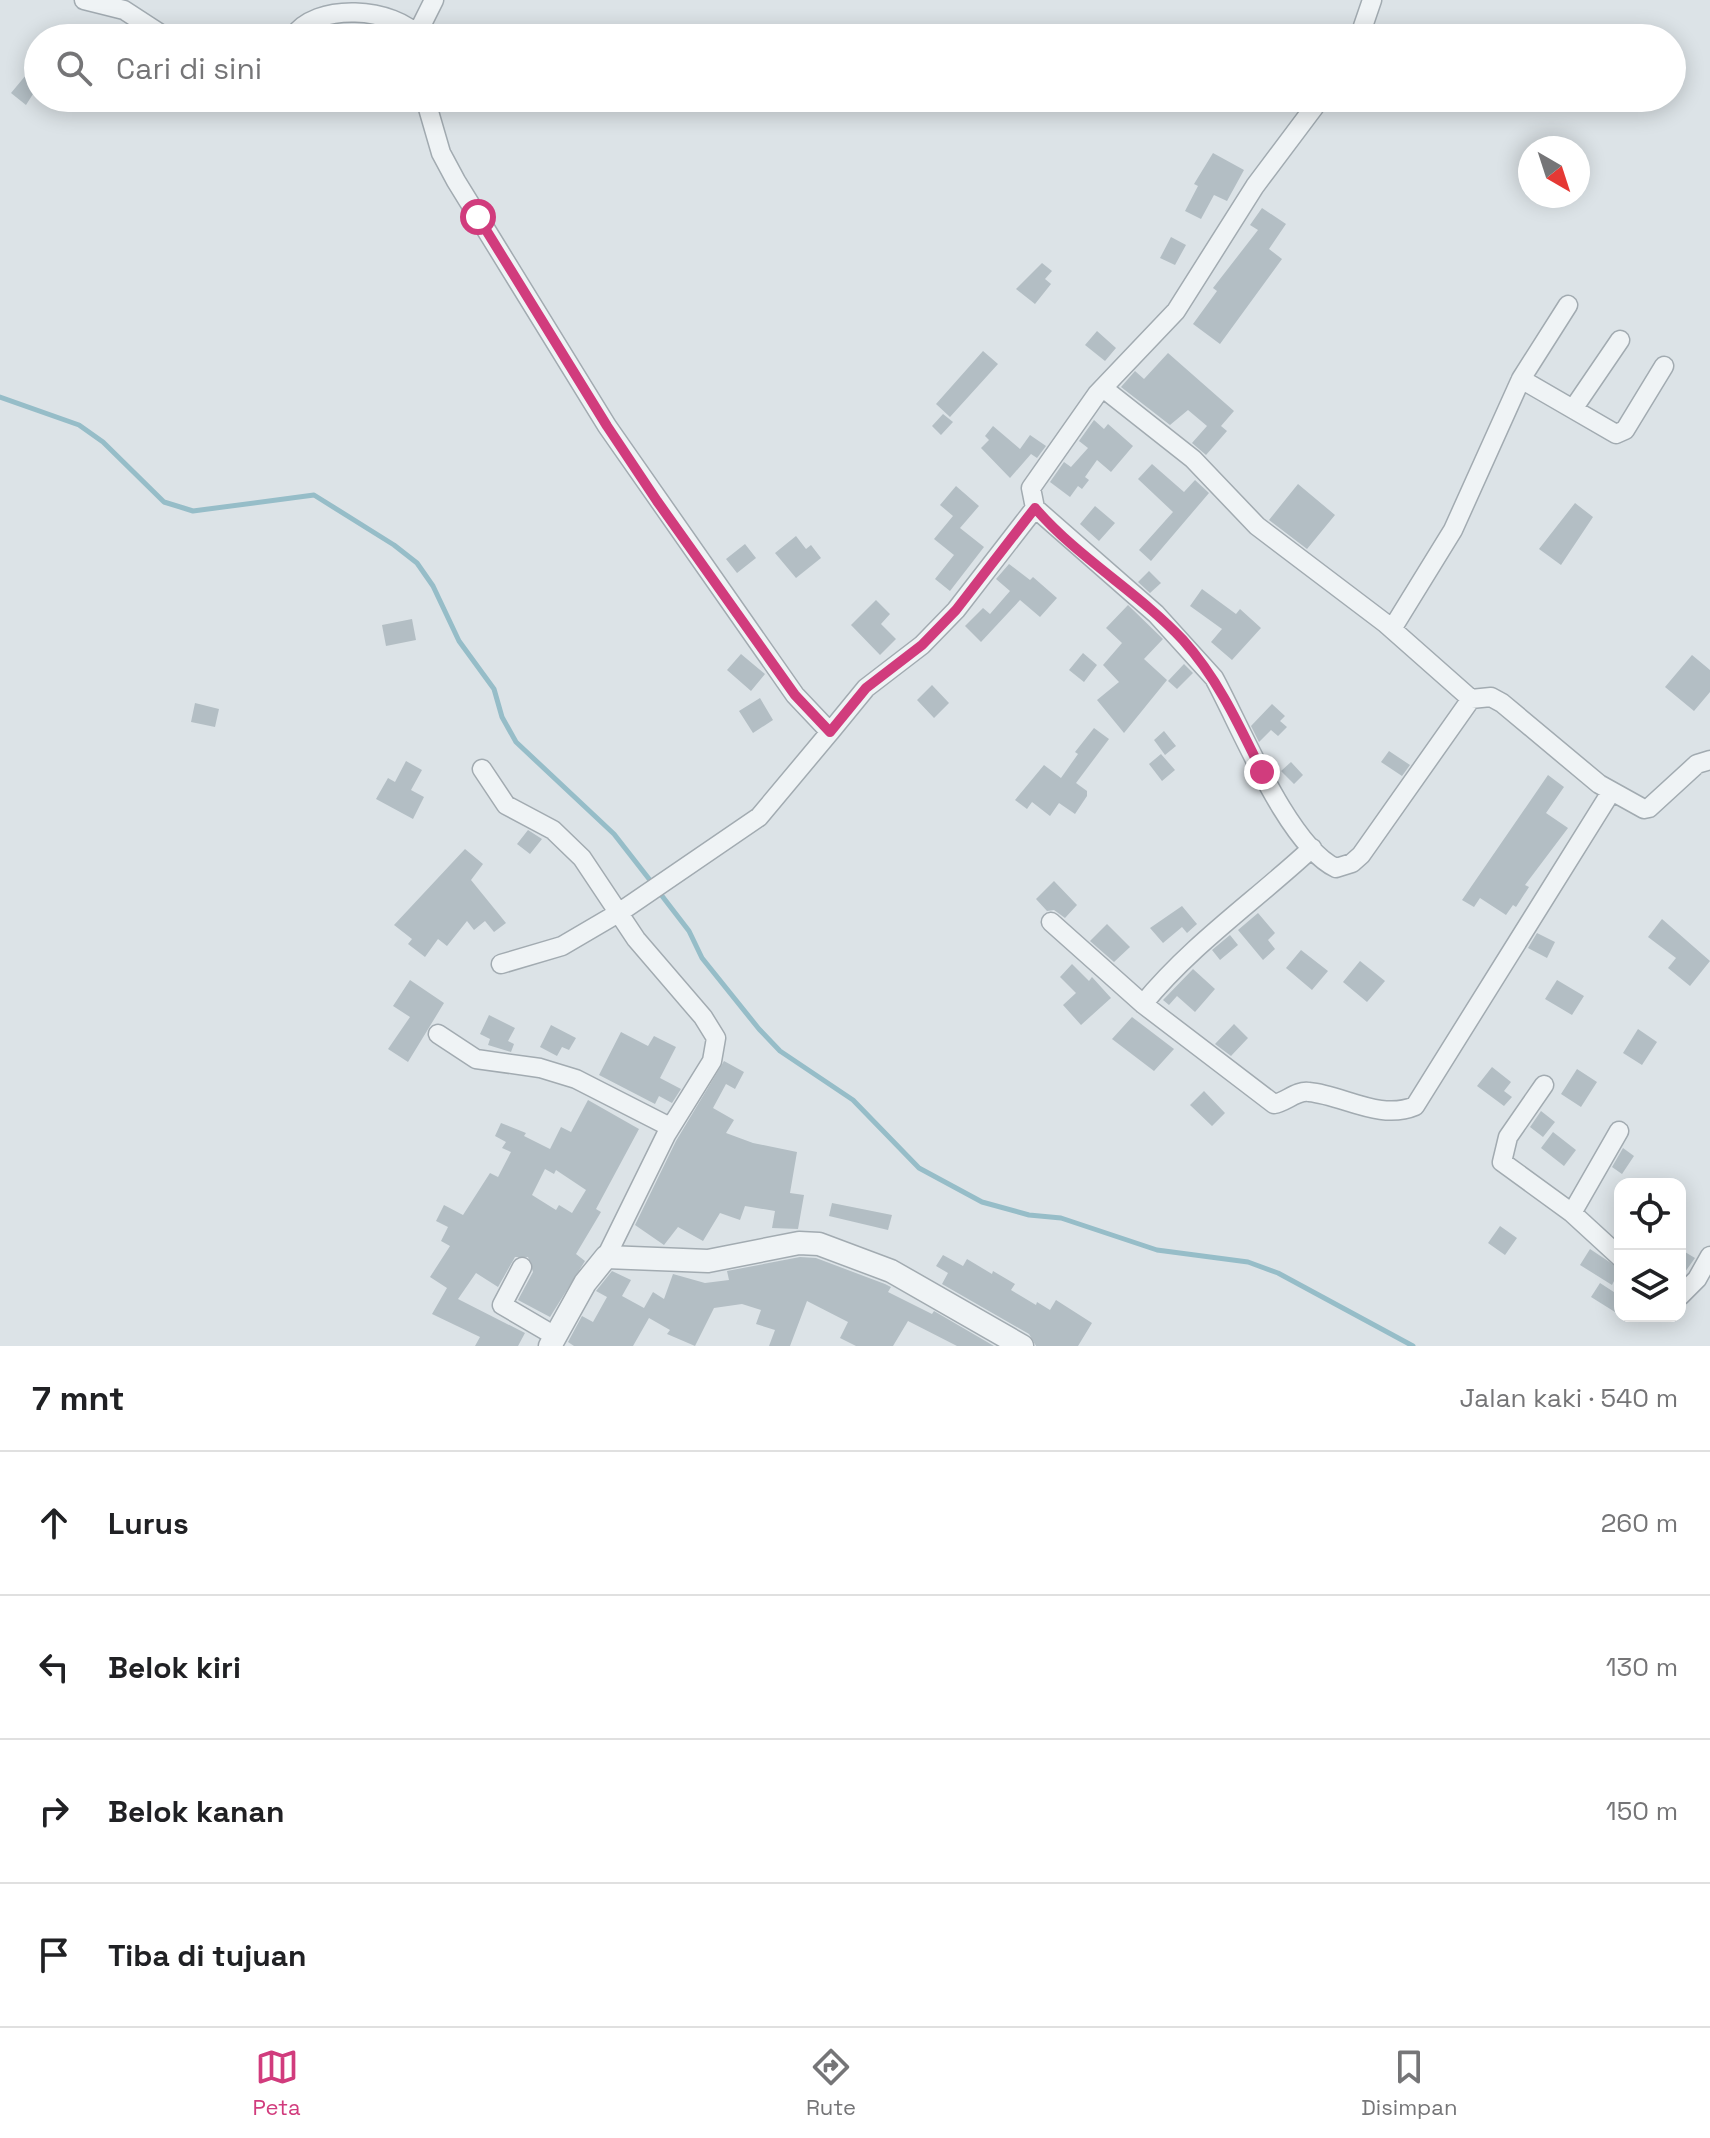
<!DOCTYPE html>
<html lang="id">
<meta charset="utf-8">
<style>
:root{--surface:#fff;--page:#f6f6f6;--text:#202124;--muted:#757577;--line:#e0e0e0;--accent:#d13c7d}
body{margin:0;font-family:"Space Grotesk",sans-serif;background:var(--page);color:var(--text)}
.controls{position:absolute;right:24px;bottom:24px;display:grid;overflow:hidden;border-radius:16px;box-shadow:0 4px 20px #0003}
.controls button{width:72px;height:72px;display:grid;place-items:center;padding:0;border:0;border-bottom:2px solid var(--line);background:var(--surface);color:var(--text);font:40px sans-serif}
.compass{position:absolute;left:1518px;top:136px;width:72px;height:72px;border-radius:50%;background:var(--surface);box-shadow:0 4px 20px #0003;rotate:141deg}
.stop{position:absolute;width:24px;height:24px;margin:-18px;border:6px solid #d13c7d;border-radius:50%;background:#fff}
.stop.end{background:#d13c7d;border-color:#fff;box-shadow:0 2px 8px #0008}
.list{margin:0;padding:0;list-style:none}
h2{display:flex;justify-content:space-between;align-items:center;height:104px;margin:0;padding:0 32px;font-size:34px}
h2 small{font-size:26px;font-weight:400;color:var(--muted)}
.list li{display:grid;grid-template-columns:52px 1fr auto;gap:24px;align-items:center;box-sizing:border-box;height:144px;padding:0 32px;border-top:2px solid var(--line)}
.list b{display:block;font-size:30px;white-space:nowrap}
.list em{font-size:26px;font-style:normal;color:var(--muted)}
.icon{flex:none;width:44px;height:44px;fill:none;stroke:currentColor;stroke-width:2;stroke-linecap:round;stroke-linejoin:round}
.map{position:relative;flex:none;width:1710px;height:1346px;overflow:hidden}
.search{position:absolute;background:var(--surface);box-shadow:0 4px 20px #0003;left:24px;right:24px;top:24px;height:88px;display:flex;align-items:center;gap:20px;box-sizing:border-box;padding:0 28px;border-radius:44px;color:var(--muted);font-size:30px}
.sheet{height:680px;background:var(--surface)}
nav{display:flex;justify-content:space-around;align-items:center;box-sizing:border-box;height:112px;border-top:2px solid var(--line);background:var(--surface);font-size:22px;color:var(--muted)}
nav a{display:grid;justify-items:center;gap:4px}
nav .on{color:var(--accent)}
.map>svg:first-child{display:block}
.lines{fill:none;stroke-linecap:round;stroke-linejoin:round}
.stream{stroke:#96bdc8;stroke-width:5}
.building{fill:#b3bec4;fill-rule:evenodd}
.minor-casing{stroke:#a2abb1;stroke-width:21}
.tertiary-casing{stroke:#a2abb1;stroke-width:25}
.minor{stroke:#eff3f5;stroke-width:18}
.tertiary{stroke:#eff3f5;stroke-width:22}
.route{stroke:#d13c7d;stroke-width:10}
</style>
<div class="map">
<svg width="1710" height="1346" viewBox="0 0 1710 1346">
<rect width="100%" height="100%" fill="#dce3e7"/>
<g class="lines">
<path class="stream" d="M0,397L79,425L103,442L164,502L193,511L314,495L394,545L417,563L433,586L459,641L494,689L502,717L516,742L614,834L653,884
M659,892L689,931L702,958L759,1029L780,1051L853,1100L919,1168L982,1202L1029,1215L1061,1218L1157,1250L1248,1262L1278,1273L1413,1346"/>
</g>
<path class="building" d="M26,75L38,86L26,105L11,93Z
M1213,153L1244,170L1227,201L1214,195L1201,219L1185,211L1198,186L1194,184Z
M1262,208L1286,224L1269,249L1282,259L1220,344L1193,324L1217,291L1213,288L1258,230L1250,225Z
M1171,237L1186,245L1175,265L1160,258Z
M1042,263L1052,271L1045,279L1051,284L1035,304L1016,289Z
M1097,331L1116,348L1105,361L1085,345Z
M983,351L998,364L950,417L936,404Z
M1168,353L1234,411L1221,426L1227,431L1206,455L1192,443L1207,426L1188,410L1170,425L1121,387L1135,371L1144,379Z
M943,414L953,422L941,435L932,426Z
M1094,420L1104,429L1108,424L1133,446L1111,472L1097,460L1085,477L1089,480L1082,489L1078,486L1070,497L1050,482L1064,462L1071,467L1088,448L1079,441Z
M993,426L1020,449L1030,435L1046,446L1037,458L1031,454L1010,478L981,448L989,440L985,436Z
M1152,464L1184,492L1195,480L1209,493L1151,561L1139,550L1173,512L1138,479Z
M1298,484L1335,515L1307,549L1269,520Z
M956,486L979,506L960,528L984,547L950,591L935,579L954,555L934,539L953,516L940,505Z
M1575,503L1593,517L1561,565L1539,549Z
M1095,506L1115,523L1099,541L1080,524Z
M796,536L806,549L811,545L821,558L796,578L775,553Z
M745,544L756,558L737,573L726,559Z
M1009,564L1030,580L1033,577L1057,598L1040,617L1020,600L981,642L965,626L983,608L990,614L1010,591L996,579Z
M1149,571L1161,583L1150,593L1138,582Z
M1202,589L1236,614L1240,609L1261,628L1232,660L1211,642L1222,629L1190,606Z
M876,600L890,614L881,624L896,639L880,655L851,625Z
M1128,605L1163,639L1144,659L1167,680L1124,733L1097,700L1119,682L1103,665L1122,643L1106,628Z
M412,619L416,640L386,646L382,625Z
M1083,653L1097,665L1084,682L1069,670Z
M741,654L765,674L751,691L727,670Z
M1692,655L1710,670V692L1694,711L1665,687Z
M1184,664L1193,673L1177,689L1168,681Z
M932,685L949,703L934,718L917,700Z
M760,698L773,720L753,733L739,711Z
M195,703L219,709L215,727L191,722Z
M1272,704L1285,716L1280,721L1287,727L1278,736L1271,730L1259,742L1251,726Z
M1094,728L1109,739L1076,783L1087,791V796L1075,814L1059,803L1050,816L1032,802L1027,809L1015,800L1044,765L1061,778L1078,754L1075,752Z
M1164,731L1176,746L1165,755L1154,740Z
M1389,751L1410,765L1402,776L1381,762Z
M1161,754L1175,770L1162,781L1149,764Z
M406,761L422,770L411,790L424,797L413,819L376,799L388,778L395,782Z
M1291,762L1303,775L1294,784L1281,771Z
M1548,775L1564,787L1546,813L1568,828L1525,885L1529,887L1516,907L1513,905L1506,915L1480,898L1474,907L1462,900Z
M528,830L542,839L530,854L517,844Z
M465,849L483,864L471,880L506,923L494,932L485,921L474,930L467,921L447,946L438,939L425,957L408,944L412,939L394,925Z
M1054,881L1077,905L1065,918L1054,910L1047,911L1036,899Z
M1182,906L1197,924L1187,933L1182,927L1163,943L1150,928Z
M1258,913L1275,933L1268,940L1275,949L1263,960L1238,930Z
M1662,919L1710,961L1690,986L1668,968L1676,958L1648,937Z
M1107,924L1130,947L1114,962L1090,941Z
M1537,933L1555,942L1547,958L1528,948Z
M1230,935L1238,945L1220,960L1212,950Z
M1301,950L1328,971L1312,990L1286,968Z
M1360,961L1385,981L1367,1002L1343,982Z
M1072,964L1089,981L1092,977L1111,998L1081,1025L1063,1005L1076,993L1060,977Z
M1193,969L1215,989L1195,1012L1177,996L1169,1005L1163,1000Z
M410,980L444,1003L408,1062L388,1049L410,1017L393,1006Z
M1557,980L1584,996L1572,1015L1545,999Z
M489,1015L515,1028L508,1041L514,1044L511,1052L488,1045L490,1039L480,1034Z
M1132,1017L1174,1049L1154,1071L1112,1039Z
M1234,1024L1248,1038L1231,1056L1215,1044Z
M551,1025L576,1038L569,1050L562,1047L557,1056L540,1047Z
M1638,1029L1657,1042L1642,1065L1623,1053Z
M621,1032L648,1046L654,1036L676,1047L660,1078L681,1089L672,1103L659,1096L655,1104L599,1075Z
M724,1061L744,1072L735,1089L726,1084L713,1108L734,1120L726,1133L753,1143L797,1152L790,1193L804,1195L798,1229L772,1228L775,1211L745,1206L740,1220L720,1213L703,1241L678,1227L664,1245L635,1225L676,1141Z
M1492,1067L1511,1082L1504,1091L1512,1097L1504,1106L1477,1086Z
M1577,1069L1597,1082L1581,1107L1561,1094Z
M1204,1091L1225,1113L1212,1126L1190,1105Z
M588,1100L639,1129L596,1209L601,1212L576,1254L585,1261L550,1317L518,1300L533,1272L528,1257H515L498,1287L476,1273L458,1299L525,1333L518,1346H475L480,1337L432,1314L447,1288L430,1277L450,1246L441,1241L448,1227L436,1221L444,1205L463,1215L490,1173L498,1177L511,1152L502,1148L506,1142L495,1136L501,1123L526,1133L524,1136L550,1149L561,1127L571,1132ZM545,1169L554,1174L556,1170L586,1190L572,1213L559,1205L556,1210L532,1195Z
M1541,1111L1555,1122L1543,1137L1530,1127Z
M1553,1132L1576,1150L1564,1166L1541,1148Z
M1623,1148L1634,1156L1622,1174L1612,1167Z
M832,1203L892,1215L888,1230L829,1216Z
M1500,1226L1517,1238L1505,1255L1488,1243Z
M1590,1249L1620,1269L1612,1285L1580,1265Z
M1680,1249L1695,1258L1680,1279Z
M943,1255L963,1266L967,1259L992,1274L993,1271L1015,1284L1011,1290L1036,1305L1037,1302L1050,1310L1056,1300L1092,1323L1078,1346H1036L1029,1334L942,1284L948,1273L936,1266Z
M800,1257L816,1258L885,1284L891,1287L888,1292L932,1314L934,1311L994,1346H957L908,1321L893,1346H856L840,1338L848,1322L807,1301L790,1346H769L775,1330L756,1324L761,1310L742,1304L714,1308L695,1346L667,1334L670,1330L649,1318L633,1346H574L568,1342L582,1316L593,1322L607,1297L596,1291L612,1271L631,1280L622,1296L644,1308L653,1292L664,1299L673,1274L705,1283L729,1280L727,1271Z
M1600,1283L1620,1296L1615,1312L1591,1297Z"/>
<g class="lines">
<g class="minor-casing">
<path id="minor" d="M84,0L124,10L167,38
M417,34L434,0
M292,38C315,1 395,7 420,38
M1359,38L1372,0
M425,98L441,153L456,181L607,426L795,695L830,732L866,688L922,645L956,610L1035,508
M1321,98L1255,186L1176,311L1097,394L1031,488L1035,508L1156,614L1214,678C1240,725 1288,846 1336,868L1352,863L1361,855L1471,699L1491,697L1502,703L1599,784L1644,809L1649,808L1697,764L1710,760
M1521,379L1568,305
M1103,388L1193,459L1257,526L1385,623L1471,699
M1573,409L1620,340
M1392,629L1453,530L1521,379L1616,434L1625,430L1664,366
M482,769L506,805L553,830L582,858L636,939L703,1017L716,1038L712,1061L666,1135L606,1257
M1051,922L1143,1004L1274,1104C1286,1102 1297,1090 1309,1092C1343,1095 1380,1121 1415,1106L1611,792
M501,964L562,946L620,912L759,817L830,732
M1143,1004C1192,944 1255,901 1312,848
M438,1034L476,1059L540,1068L576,1079L670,1127
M1544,1085L1508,1137L1502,1162L1572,1213L1620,1257
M1572,1213L1619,1131
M522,1267L502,1305L555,1336
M1680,1296L1697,1279L1710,1256"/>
</g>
<g class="tertiary-casing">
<path id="tertiary" d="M550,1346L585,1283L606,1257L708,1261L799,1243L819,1244L891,1271L1022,1346"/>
</g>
<use href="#minor" class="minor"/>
<use href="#tertiary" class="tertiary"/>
</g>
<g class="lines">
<path class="route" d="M478,217L607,426L657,501L795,695L830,732L866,688L922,645L956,610L1035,508C1078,558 1138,592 1183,640C1218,679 1239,725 1262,772"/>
</g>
</svg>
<div class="controls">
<button><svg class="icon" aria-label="locate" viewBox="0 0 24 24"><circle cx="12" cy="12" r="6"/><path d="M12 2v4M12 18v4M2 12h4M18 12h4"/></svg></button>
<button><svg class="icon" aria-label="layers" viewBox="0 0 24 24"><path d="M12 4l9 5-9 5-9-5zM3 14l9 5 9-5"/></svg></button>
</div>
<svg class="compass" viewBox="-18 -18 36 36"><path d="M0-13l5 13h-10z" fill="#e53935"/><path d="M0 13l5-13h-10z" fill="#757577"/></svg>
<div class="stop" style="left:478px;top:217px"></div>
<div class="stop end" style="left:1262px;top:772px"></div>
<div class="search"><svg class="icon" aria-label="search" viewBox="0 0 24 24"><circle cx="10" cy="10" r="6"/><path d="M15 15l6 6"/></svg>Cari di sini</div>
</div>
<section class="sheet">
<h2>7 mnt<small>Jalan kaki · 540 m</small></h2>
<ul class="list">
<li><svg class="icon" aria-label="ahead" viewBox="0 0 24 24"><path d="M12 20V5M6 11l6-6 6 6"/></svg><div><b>Lurus</b></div><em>260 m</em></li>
<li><svg class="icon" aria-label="left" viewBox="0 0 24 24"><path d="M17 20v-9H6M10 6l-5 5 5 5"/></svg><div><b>Belok kiri</b></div><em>130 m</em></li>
<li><svg class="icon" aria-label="right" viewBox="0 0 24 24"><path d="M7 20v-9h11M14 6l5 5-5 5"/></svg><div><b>Belok kanan</b></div><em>150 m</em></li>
<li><svg class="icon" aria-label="arrive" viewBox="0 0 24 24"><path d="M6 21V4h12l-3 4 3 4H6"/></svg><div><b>Tiba di tujuan</b></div></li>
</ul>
</section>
<nav>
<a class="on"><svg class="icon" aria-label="map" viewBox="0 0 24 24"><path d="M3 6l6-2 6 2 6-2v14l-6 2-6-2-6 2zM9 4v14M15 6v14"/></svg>Peta</a>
<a><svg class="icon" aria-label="directions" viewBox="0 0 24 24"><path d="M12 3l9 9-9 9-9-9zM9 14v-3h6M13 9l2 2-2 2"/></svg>Rute</a>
<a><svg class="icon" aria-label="saved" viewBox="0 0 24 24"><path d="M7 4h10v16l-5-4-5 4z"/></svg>Disimpan</a>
</nav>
